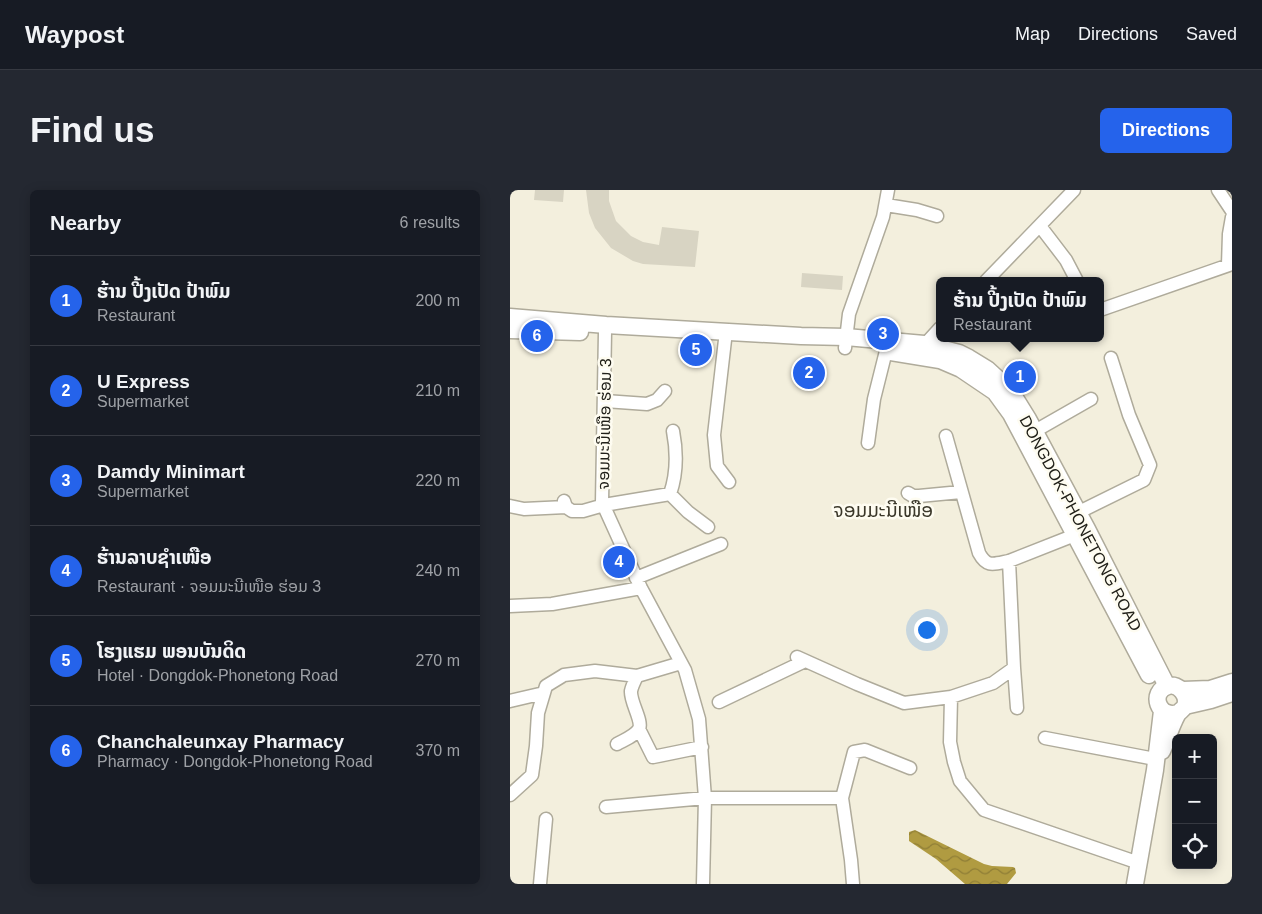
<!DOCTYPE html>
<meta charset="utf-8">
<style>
:root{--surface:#171b24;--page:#242831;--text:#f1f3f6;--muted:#9ea1a6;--line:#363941;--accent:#2563eb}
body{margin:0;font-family:Helvetica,"Noto Sans Lao",sans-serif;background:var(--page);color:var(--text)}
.controls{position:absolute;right:15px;bottom:15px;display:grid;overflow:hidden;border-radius:8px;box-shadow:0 2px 12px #0003}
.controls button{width:45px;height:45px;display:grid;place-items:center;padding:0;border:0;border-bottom:1px solid var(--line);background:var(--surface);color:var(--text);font:25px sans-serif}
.you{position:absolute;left:416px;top:439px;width:18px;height:18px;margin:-12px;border:4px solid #fff;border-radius:50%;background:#1a73e8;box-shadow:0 0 0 8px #1a73e833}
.badge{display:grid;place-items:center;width:32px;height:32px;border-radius:50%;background:var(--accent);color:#fff;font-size:16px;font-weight:700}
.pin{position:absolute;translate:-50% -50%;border:2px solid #fff;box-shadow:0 1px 5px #0006}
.popup{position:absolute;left:426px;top:87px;width:168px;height:65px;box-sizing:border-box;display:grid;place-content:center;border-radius:8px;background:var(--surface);filter:drop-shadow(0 1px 4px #0005);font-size:16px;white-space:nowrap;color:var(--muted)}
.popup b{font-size:19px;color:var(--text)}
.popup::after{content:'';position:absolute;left:50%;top:100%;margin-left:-10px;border:10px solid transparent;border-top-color:var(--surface)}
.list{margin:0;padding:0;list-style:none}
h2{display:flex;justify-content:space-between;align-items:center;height:65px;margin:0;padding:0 20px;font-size:21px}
h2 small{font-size:16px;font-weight:400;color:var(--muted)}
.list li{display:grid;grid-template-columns:32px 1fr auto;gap:15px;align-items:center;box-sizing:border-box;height:90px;padding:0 20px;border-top:1px solid var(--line)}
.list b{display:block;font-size:19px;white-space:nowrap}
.list p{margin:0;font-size:16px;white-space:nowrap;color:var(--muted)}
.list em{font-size:16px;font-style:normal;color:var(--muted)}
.icon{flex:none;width:28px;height:28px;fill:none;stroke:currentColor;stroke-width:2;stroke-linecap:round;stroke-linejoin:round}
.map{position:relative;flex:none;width:722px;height:694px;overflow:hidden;border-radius:8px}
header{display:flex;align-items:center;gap:30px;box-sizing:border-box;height:70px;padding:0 25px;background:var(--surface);border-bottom:1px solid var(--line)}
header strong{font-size:24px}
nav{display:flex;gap:28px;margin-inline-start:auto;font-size:18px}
.intro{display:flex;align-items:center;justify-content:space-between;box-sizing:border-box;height:120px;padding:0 30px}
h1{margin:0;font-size:35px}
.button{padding:12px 22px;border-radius:8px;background:var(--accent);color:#fff;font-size:18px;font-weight:700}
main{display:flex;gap:30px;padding:0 30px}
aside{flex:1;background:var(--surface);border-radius:8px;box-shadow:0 2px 12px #0003}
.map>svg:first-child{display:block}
.water{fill:url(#water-waves)}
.building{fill:#d8d4c3}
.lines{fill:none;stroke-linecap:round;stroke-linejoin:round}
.minor-casing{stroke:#afab9b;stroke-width:15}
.major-casing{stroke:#afab9b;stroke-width:19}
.minor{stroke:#fff;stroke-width:12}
.major{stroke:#fff;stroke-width:16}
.labels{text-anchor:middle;stroke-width:5;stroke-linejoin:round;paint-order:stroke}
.street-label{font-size:16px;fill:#212019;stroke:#fefcf1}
.quarter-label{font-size:19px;fill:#3b382a;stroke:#fefcf1}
</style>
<header>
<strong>Waypost</strong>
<nav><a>Map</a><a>Directions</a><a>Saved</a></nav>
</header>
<div class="intro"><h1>Find us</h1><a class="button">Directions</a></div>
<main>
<aside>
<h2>Nearby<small>6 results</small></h2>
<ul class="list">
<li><span class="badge">1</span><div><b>ຮ້ານ ປີ້ງເປັດ ປ້າພົມ</b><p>Restaurant</p></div><em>200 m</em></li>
<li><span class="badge">2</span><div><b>U Express</b><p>Supermarket</p></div><em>210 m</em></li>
<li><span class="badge">3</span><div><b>Damdy Minimart</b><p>Supermarket</p></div><em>220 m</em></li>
<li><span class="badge">4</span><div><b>ຮ້ານລາບຊຳເໜືອ</b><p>Restaurant · ຈອມມະນີເໜືອ ຮ່ອມ 3</p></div><em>240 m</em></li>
<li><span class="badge">5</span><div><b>ໂຮງແຮມ ພອນບັນດິດ</b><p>Hotel · Dongdok-Phonetong Road</p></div><em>270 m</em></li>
<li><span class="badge">6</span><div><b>Chanchaleunxay Pharmacy</b><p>Pharmacy · Dongdok-Phonetong Road</p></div><em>370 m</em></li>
</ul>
</aside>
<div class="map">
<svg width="722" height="694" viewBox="0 0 722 694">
<defs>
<pattern id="water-waves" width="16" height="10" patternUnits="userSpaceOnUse" patternTransform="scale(1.25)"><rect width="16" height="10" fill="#b09b41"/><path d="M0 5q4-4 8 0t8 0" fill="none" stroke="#8f7e36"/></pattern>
</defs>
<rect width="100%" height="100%" fill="#f3efdd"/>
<path class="water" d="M405,640L474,674L482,676L503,677L505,678L506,683L497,694H455L426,669L399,651V642Z"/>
<path class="building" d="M25,0H54L53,12L24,10Z
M76,0H99V11L106,31L121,46L133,52L149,55L152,37L189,41L185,77L133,74L123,71L101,58L85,38L79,23Z
M292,83L333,86L332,100L291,97Z"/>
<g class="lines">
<g class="minor-casing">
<path id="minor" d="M708,0L722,21
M376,15L407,20L427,26
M530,36L556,70L567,91
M718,75L719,44L722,27
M476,91L564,0
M590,120L722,74
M95,142L92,312L131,398L175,480L189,529L195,608L193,694
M215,150L204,245L207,276L219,292
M335,158L339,124L373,27L378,0
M410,160L430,138
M95,211L137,214L147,210L155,201
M525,241L581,209
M436,246L469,363C477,378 484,374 499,371
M358,253L364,209L376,161
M398,303L403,306H409L451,302
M160,304C167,284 167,262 163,241
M54,311L56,317L62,321H73L94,315L160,304L178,322L198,337
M0,316L14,319L56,317
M561,326L634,290L640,275L619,225L601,168
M126,388L211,354
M0,416L42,414L131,398
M287,467L347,494L394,513L441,507L483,493L504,478L499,371L565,345
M504,478L507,518
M441,507L440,552L444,572L450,591L474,620L629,673
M0,511L34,503
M209,512L295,471
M129,539L143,567L192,557
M535,548L645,569
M107,554C114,550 125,546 129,539C133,531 120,512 121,501C122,496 125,490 127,486
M0,605L22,585L26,556L28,523L36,496L54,485L85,481L127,486L171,473
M96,617L195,608H332
M30,694L36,629
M343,694L341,670L332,608L344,562L355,560L400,578"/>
</g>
<g class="major-casing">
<path id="major" d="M0,127L96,135L291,146L336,147L414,154L449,163L459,168L477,179L489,190L505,208L518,229L577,339L657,496
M0,140L70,142
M381,162L430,170L451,179L485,202L501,224L639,485
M673,500L700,499L722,492
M675,516L701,510L719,504
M652,561C657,550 661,536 667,525C669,521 673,520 675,516C679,506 669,493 658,496C639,502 648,529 668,523
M625,694L645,580L652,521"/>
</g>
<use href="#minor" class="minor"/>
<use href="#major" class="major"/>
</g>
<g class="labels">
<g class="street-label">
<text transform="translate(94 234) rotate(-89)" y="6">ຈອມມະນີເໜືອ ຮ່ອມ 3</text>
<text transform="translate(571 333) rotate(62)" y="6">DONGDOK-PHONETONG ROAD</text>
</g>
<g class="quarter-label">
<text x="373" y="327">ຈອມມະນີເໜືອ</text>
</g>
</g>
</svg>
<div class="controls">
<button>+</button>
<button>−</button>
<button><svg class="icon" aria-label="locate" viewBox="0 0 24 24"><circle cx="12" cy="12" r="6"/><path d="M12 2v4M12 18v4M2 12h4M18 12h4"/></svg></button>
</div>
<div class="you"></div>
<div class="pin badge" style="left:510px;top:187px">1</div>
<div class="popup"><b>ຮ້ານ ປີ້ງເປັດ ປ້າພົມ</b>Restaurant</div>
<div class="pin badge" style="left:299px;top:183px">2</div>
<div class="pin badge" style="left:373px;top:144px">3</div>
<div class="pin badge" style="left:109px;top:372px">4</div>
<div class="pin badge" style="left:186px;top:160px">5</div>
<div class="pin badge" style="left:27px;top:146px">6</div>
</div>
</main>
